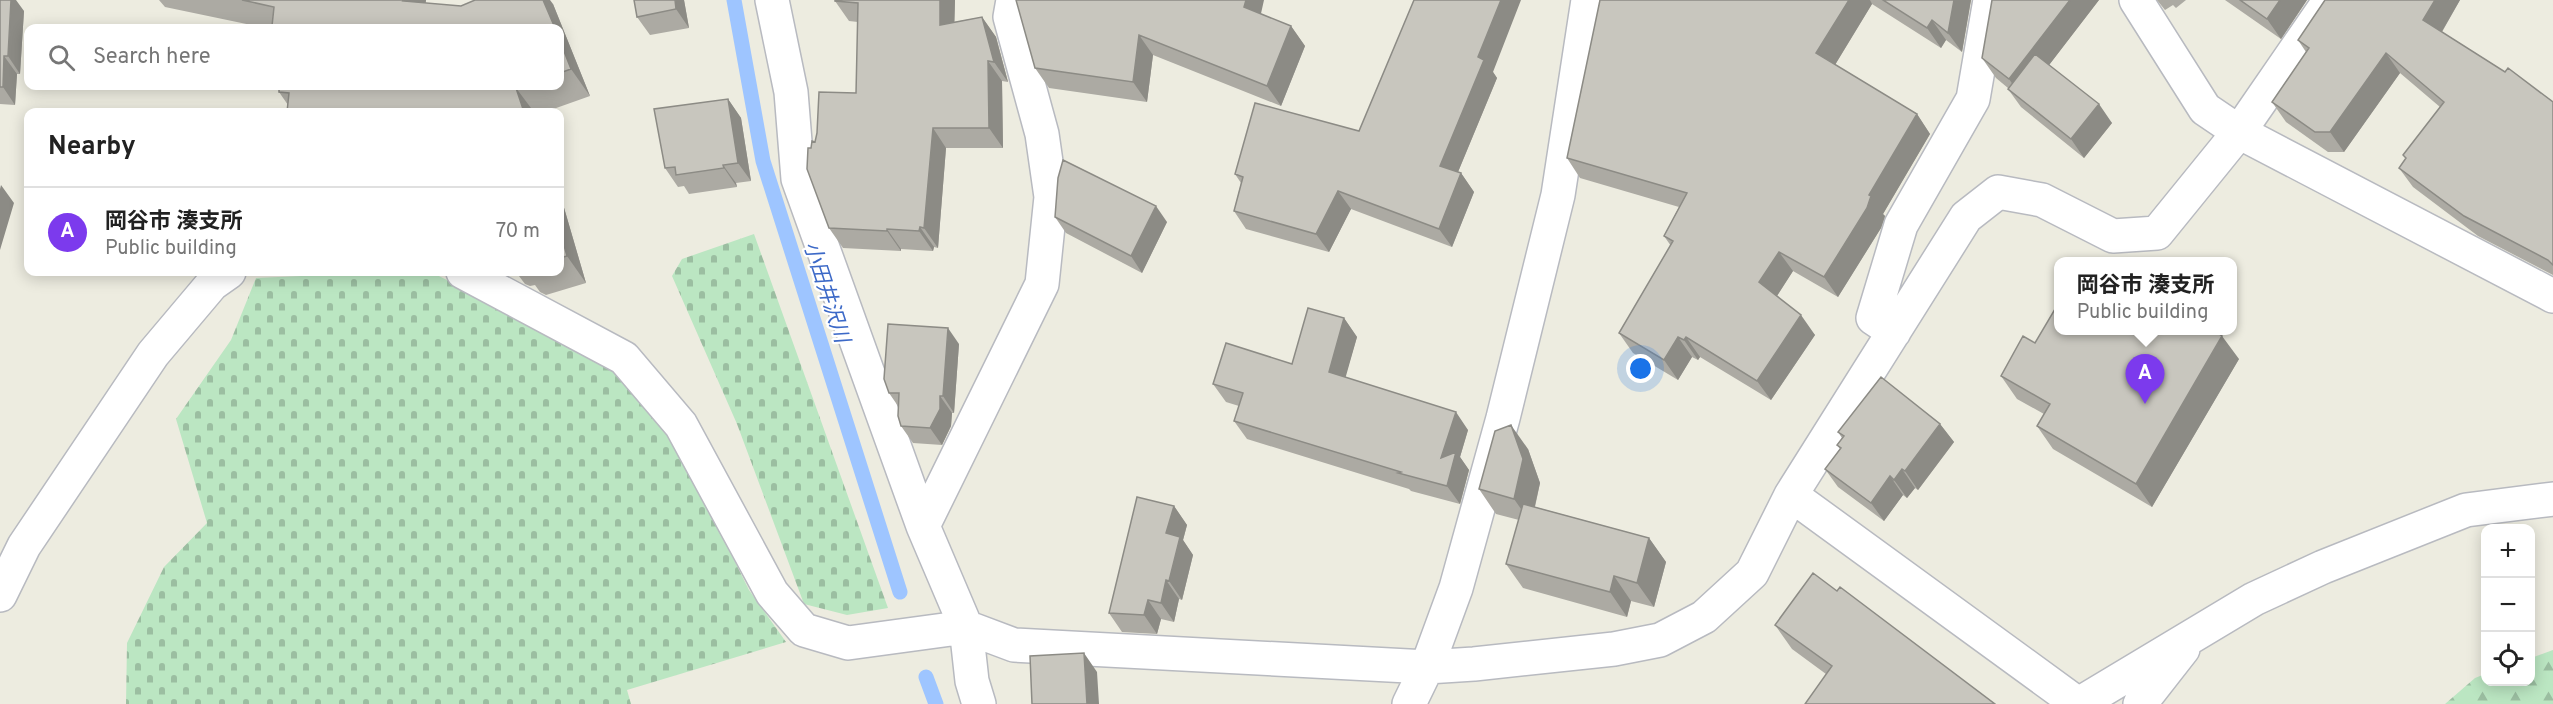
<!DOCTYPE html>
<meta charset="utf-8">
<style>
:root{--surface:#fff;--page:#f6f6f6;--text:#222;--muted:#767676;--line:#e0e0e0;--accent:#7c3aed}
body{margin:0;font-family:Overpass,"Noto Sans JP",sans-serif;background:var(--page);color:var(--text)}
.controls{position:absolute;right:18px;bottom:18px;display:grid;overflow:hidden;border-radius:12px;box-shadow:0 3px 15px #0003}
.controls button{width:54px;height:54px;display:grid;place-items:center;padding:0;border:0;border-bottom:2px solid var(--line);background:var(--surface);color:var(--text);font:30px sans-serif}
.you{position:absolute;left:1641px;top:369px;width:21px;height:21px;margin:-15px;border:4px solid #fff;border-radius:50%;background:#1a73e8;box-shadow:0 0 0 9px #1a73e833}
.badge{display:grid;place-items:center;width:39px;height:39px;border-radius:50%;background:var(--accent);color:#fff;font-size:20px;font-weight:700}
.pin{position:absolute;translate:-50% -50px;filter:drop-shadow(0 2px 3px #0008)}
.pin::after{content:'';position:absolute;top:32px;width:21px;height:18px;background:inherit;clip-path:polygon(0 0,100% 0,50% 100%)}
.popup{position:absolute;left:2054px;top:257px;width:183px;height:78px;box-sizing:border-box;display:grid;place-content:center;border-radius:12px;background:var(--surface);filter:drop-shadow(0 2px 4px #0005);font-size:20px;white-space:nowrap;color:var(--muted)}
.popup b{font-size:22px;color:var(--text)}
.popup::after{content:'';position:absolute;left:50%;top:100%;margin-left:-12px;border:12px solid transparent;border-top-color:var(--surface)}
.list{margin:0;padding:0;list-style:none}
h2{display:flex;justify-content:space-between;align-items:center;height:78px;margin:0;padding:0 24px;font-size:26px}
h2 small{font-size:20px;font-weight:400;color:var(--muted)}
.list li{display:grid;grid-template-columns:39px 1fr auto;gap:18px;align-items:center;box-sizing:border-box;height:90px;padding:0 24px;border-top:2px solid var(--line)}
.list b{display:block;font-size:22px;white-space:nowrap}
.list p{margin:0;font-size:20px;white-space:nowrap;color:var(--muted)}
.list em{font-size:20px;font-style:normal;color:var(--muted)}
.icon{flex:none;width:33px;height:33px;fill:none;stroke:currentColor;stroke-width:2;stroke-linecap:round;stroke-linejoin:round}
.map{position:relative;flex:none;width:2553px;height:704px;overflow:hidden}
.search{position:absolute;background:var(--surface);box-shadow:0 3px 15px #0003;left:24px;top:24px;width:540px;height:66px;display:flex;align-items:center;gap:15px;box-sizing:border-box;padding:0 21px;border-radius:12px;color:var(--muted);font-size:22px}
.panel{position:absolute;background:var(--surface);box-shadow:0 3px 15px #0003;left:24px;top:108px;width:540px;height:168px;border-radius:12px}
.map>svg:first-child{display:block}
.forest{fill:url(#forest-firs)}
.cemetery{fill:url(#cemetery-stones)}
.lines{fill:none;stroke-linecap:round;stroke-linejoin:round}
.stream{stroke:#9ec5ff;stroke-width:15}
.minor-casing{stroke:#b8bac0;stroke-width:36}
.minor{stroke:#fff;stroke-width:33}
.wall{fill:#acaaa3}
.shaded-wall{fill:#8c8b85}
.building{fill:#c8c6be;stroke:#8c8b85;stroke-width:1.5}
.labels{text-anchor:middle;stroke-width:4.5;stroke-linejoin:round;paint-order:stroke}
.water-label{font-size:21px;font-style:italic;fill:#3c69c7;stroke:#fff}
</style>
<div class="map">
<svg width="2553" height="704" viewBox="0 0 2553 704">
<defs>
<pattern id="forest-firs" width="22" height="20" patternUnits="userSpaceOnUse" patternTransform="scale(1.5)"><rect width="22" height="20" fill="#bbe6c2"/><path d="M5 1l3.5 6h-7zM16 11l3.5 6h-7z" fill="#9bbea1"/></pattern>
<pattern id="cemetery-stones" width="16" height="16" patternUnits="userSpaceOnUse" patternTransform="scale(1.5)"><rect width="16" height="16" fill="#bbe6c2"/><path d="M2 7V4a2 2 0 0 1 4 0v3zM10 15v-3a2 2 0 0 1 4 0v3z" fill="#9bbea1"/></pattern>
</defs>
<rect width="100%" height="100%" fill="#edece0"/>
<path class="forest" d="M2553,650V704H2445L2475,678L2485,674L2486,682H2530L2531,658Z"/>
<path class="cemetery" d="M754,234L888,608L847,615L804,604L737,424L672,276L682,259Z
M391,272H431L617,366L672,435L749,590L786,642L627,690L631,704H126L127,643L164,567L207,523L176,419L231,340L256,278Z"/>
<g class="lines">
<path class="stream" d="M734,0L763,161L900,592
M926,677L936,704"/>
<g class="minor-casing">
<path id="minor" d="M772,0L791,92L798,179L923,526L966,627L972,681L979,704
M2136,0L2205,109L2239,132L2553,296
M463,272L624,358L681,425L772,593L804,630L848,643L966,627L1014,645L1427,667L1474,664L1614,649L1660,640L1704,617L1752,573L1791,495L1966,217L1998,192L2042,200L2113,236L2157,233L2239,132L2330,0
M1894,332L1873,318L1901,225L1973,99L1990,0
M1791,495L2078,704
M923,526L1042,284L1051,197L1042,134L1010,17L1013,0
M0,595L24,546L153,354L212,284L229,272
M1409,704L1427,667L1456,588L1503,418L1558,195L1588,0
M2079,704L2254,599L2323,567L2466,510L2553,499
M2140,704L2183,649"/>
</g>
<use href="#minor" class="minor"/>
</g>
<path class="wall" d="M0,0L24,11L20,74H17L15,105L0,104Z
M159,0H426L425,3L461,6L553,4L590,96L545,112H287L288,105L279,92V86H560V28H265L165,7Z
M684,0L689,28L650,35L637,17Z
M955,0L954,22L982,17L996,37L1008,82L1002,81L1003,148H946L938,248L934,247L933,251L901,249V251L843,248L829,228L811,148L815,142L856,93L858,22L849,21L835,1Z
M1016,0L1261,14L1291,26L1305,46L1281,106L1153,55L1147,102L1049,88L1035,68Z
M1600,0H1971L1962,52L1946,40L1941,48L1872,4L1835,65L1917,114L1930,134L1883,214L1885,216L1881,228L1838,297L1793,271L1777,296L1815,335L1771,400L1700,357L1698,360L1692,357L1678,380L1633,353L1619,333L1671,246L1664,236L1679,207L1580,178L1567,158Z
M1992,0H2099L2049,65L2112,123L2084,158L2021,107L2008,89V88L1996,78L1982,58Z
M2157,0H2186L2176,8L2173,5L2165,10Z
M2225,0H2307L2281,39Z
M2325,0H2460L2442,32L2553,102V275L2478,236L2413,187L2399,168L2406,159L2403,155L2440,107L2400,73L2344,152H2328L2286,122L2272,102L2306,52L2298,40Z
M1493,72L1497,78L1458,172L1461,173L1474,192L1452,247L1351,209L1329,252L1246,229L1234,211L1241,183L1235,174L1359,131Z
M728,99L741,118L751,181L736,183L737,187L689,194L684,186L678,187L665,168Z
M560,194L586,283L546,295L540,292L535,285L530,286L525,284L516,272H560Z
M1055,217L1167,222L1142,273L1066,233Z
M1344,318L1357,337L1345,377L1468,430L1460,457L1469,470L1460,504L1411,491L1409,489L1247,439L1234,421L1239,406L1226,402L1213,384L1292,364Z
M2035,343L2239,359L2152,507L2053,449L2037,426L2044,414L2017,399L2001,376Z
M959,344L954,413H952L951,426L942,445L913,443L901,426L898,406L889,393Z
M1940,424L1954,442L1918,490L1915,488L1907,498L1903,495L1884,521L1838,487L1825,469L1840,449L1837,445L1842,438L1838,432Z
M1528,449L1540,483L1535,507L1649,538L1666,562L1654,607L1631,601L1627,617L1523,588L1506,564L1519,520L1496,514L1479,489Z
M1174,506L1187,525L1183,540L1193,555L1182,600L1179,599L1174,622L1161,619L1157,634L1122,632L1109,613Z
M1775,625L1995,704L1826,674L1792,649Z"/>
<path class="shaded-wall" d="M11,0H16L24,11L20,74L8,56Z
M404,0H426L423,28L403,1Z
M543,0H550L553,4L590,96L571,69L560,41V28H555Z
M675,0H684L689,28L676,9Z
M940,0H955L954,45L940,25Z
M1246,0H1264L1258,27L1244,7Z
M1501,0H1521L1493,72L1497,78L1453,184L1440,166L1478,57Z
M1849,0H1870L1872,4L1830,73L1816,53Z
M1954,0H1971L1962,52L1948,33Z
M2070,0H2099L2023,99L2009,79Z
M2280,0H2307L2281,39L2267,19Z
M2435,0H2460L2437,40L2423,20Z
M982,17L996,37L1008,82L994,62Z
M1932,20L1946,40L1941,48L1927,28Z
M1291,26L1305,46L1281,106L1267,86Z
M1139,35L1153,55L1147,102L1133,82Z
M2386,53L2400,73L2344,152L2330,132Z
M4,56L17,74L15,105L3,87Z
M988,61L1002,81L1003,148L989,128Z
M516,88L534,112H524Z
M728,99L741,118L751,181L738,163Z
M2099,104L2112,123L2084,158L2071,139Z
M1917,114L1930,134L1883,214L1885,216L1881,228L1838,297L1824,277L1869,195Z
M933,128L946,148L938,248L924,228Z
M723,165L736,183L737,187L724,168Z
M1461,173L1474,192L1452,247L1439,229Z
M1,185L14,203L0,250V189Z
M1338,191L1351,209L1329,252L1316,234Z
M560,194L586,283L567,256L560,231Z
M1156,206L1167,222L1142,273L1131,256Z
M920,227L934,247L933,251L919,231Z
M887,229L901,249V251L887,231Z
M1779,252L1793,271L1773,302L1759,282Z
M1801,315L1815,335L1771,400L1757,381Z
M1344,318L1357,337L1342,390L1329,372Z
M948,328L959,344L954,413L943,396Z
M2222,336L2239,359L2152,507L2136,484Z
M1678,337L1692,357L1678,380L1664,360Z
M1686,337L1700,357L1698,360L1684,340Z
M940,396L952,413L951,426L942,445L930,428Z
M1456,412L1468,430L1460,457L1469,470L1460,504L1447,486L1441,458Z
M1940,424L1954,442L1918,490L1905,471Z
M1511,425L1528,449L1540,483L1531,523L1514,499Z
M1902,469L1915,488L1907,498L1894,480Z
M1890,476L1903,495L1884,521L1871,503Z
M1174,506L1187,525L1183,540L1193,555L1182,600L1169,581L1166,533Z
M1649,538L1666,562L1654,607L1637,583Z
M1614,576L1631,601L1627,617L1610,592Z
M1166,580L1179,599L1174,622L1161,603Z
M1148,600L1161,619L1157,634L1144,615Z
M1084,653L1097,672L1099,704H1087Z"/>
<path class="building" d="M0,0H11L8,56H4L3,87H0Z
M242,0H404L403,1L461,6L475,0H543L555,28H284V27L272,26L274,7Z
M634,0H675L676,9L637,17Z
M835,0H940V25L982,17L994,62L988,61L989,128H933L924,228L920,227L919,231L887,229V231L829,228L807,169L808,148H811L812,141L815,142L817,133L819,92L856,93L858,3L835,1Z
M1016,0H1246L1244,7L1291,26L1267,86L1139,35L1133,82L1035,68Z
M1414,0H1501L1478,57L1484,60L1440,166L1461,173L1439,229L1338,191L1316,234L1234,211L1243,177L1235,174L1255,103L1359,131Z
M1600,0H1849L1816,53L1917,114L1869,195L1871,196L1867,208L1824,277L1779,252L1759,282L1801,315L1757,381L1686,337L1684,340L1678,337L1664,360L1619,333L1673,241L1664,236L1687,193L1567,158Z
M1883,0H1954L1948,33L1932,20L1927,28Z
M1992,0H2070L2009,79L1982,58Z
M2240,0H2280L2267,19Z
M2325,0H2435L2423,20L2505,72L2508,68L2553,102V265L2548,260L2464,216L2399,168L2406,158L2403,155L2444,102L2386,53L2330,132H2315L2272,102L2309,48L2298,40Z
M560,41L571,69L560,73Z
M2035,54L2099,104L2071,139L2008,89Z
M279,86H524L516,88L524,112H287L289,93L279,92Z
M728,99L738,163L723,165L724,168L676,175L675,167L665,168L654,109Z
M1063,160L1156,206L1131,256L1055,217L1058,178Z
M560,231L567,256L560,258Z
M2058,304V330H2213L2222,336L2136,484L2037,426L2050,404L2001,376L2023,336L2035,343Z
M1308,308L1344,318L1329,372L1456,412L1441,458L1456,452L1447,486L1398,473L1401,472L1234,421L1243,393L1213,384L1226,343L1292,364Z
M888,324L948,328L943,396H940V409L930,428L901,426L898,416L899,393H889L884,379Z
M1881,377L1940,424L1905,471L1902,469L1894,480L1890,476L1871,503L1825,469L1841,448L1837,445L1844,436L1838,432Z
M1511,425L1523,459L1514,499L1479,489L1495,431Z
M1137,497L1174,506L1166,533L1180,537L1169,581L1166,580L1161,603L1148,600L1144,615L1109,613Z
M1523,504L1649,538L1637,583L1614,576L1610,592L1506,564Z
M1813,573L1837,591L1840,587L1995,704H1805L1832,666L1775,625Z
M1084,653L1087,704H1032L1030,656Z"/>
<g class="labels">
<g class="water-label">
<text transform="translate(827 292) rotate(72)" y="7">小田井沢川</text>
</g>
</g>
</svg>
<div class="controls">
<button>+</button>
<button>−</button>
<button><svg class="icon" aria-label="locate" viewBox="0 0 24 24"><circle cx="12" cy="12" r="6"/><path d="M12 2v4M12 18v4M2 12h4M18 12h4"/></svg></button>
</div>
<div class="you"></div>
<div class="pin badge" style="left:2145px;top:404px">A</div>
<div class="popup"><b>岡谷市 湊支所</b>Public building</div>
<div class="search"><svg class="icon" aria-label="search" viewBox="0 0 24 24"><circle cx="10" cy="10" r="6"/><path d="M15 15l6 6"/></svg>Search here</div>
<section class="panel">
<h2>Nearby<small></small></h2>
<ul class="list">
<li><span class="badge">A</span><div><b>岡谷市 湊支所</b><p>Public building</p></div><em>70 m</em></li>
</ul>
</section>
</div>
